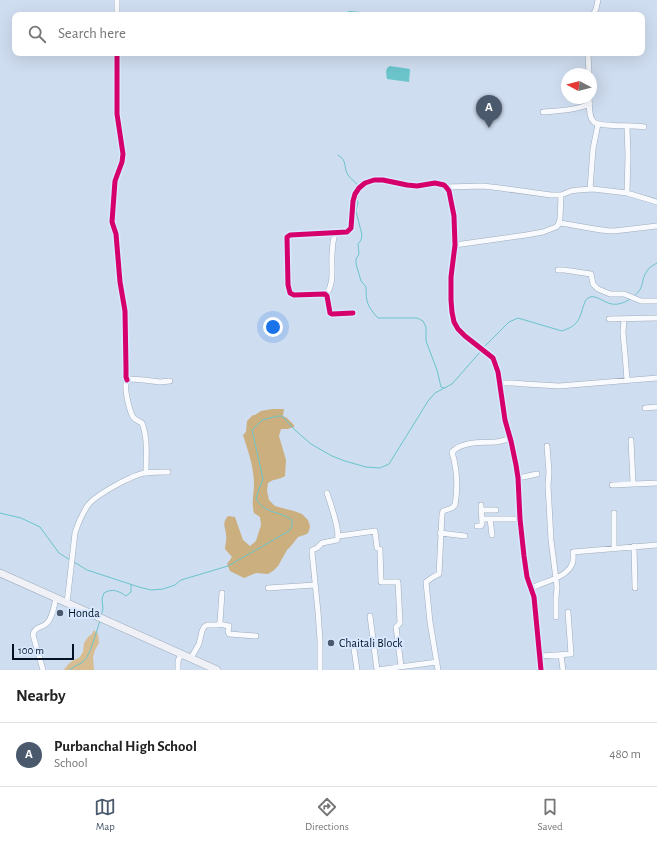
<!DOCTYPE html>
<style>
:root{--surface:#fff;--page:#f6f6f6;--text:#222;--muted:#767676;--line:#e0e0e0;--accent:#4a596c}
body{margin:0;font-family:"Alegreya Sans",sans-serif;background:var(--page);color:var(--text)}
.compass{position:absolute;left:561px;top:68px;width:36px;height:36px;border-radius:50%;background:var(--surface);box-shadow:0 4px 16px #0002;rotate:277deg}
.scale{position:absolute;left:12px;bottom:10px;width:62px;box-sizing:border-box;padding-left:4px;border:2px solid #031225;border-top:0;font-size:11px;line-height:14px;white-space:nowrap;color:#031225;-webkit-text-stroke:3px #d7e8ff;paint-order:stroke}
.you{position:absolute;left:273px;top:327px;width:14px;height:14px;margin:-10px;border:3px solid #fff;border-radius:50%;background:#1a73e8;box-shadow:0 0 0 6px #1a73e833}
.badge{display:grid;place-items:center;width:26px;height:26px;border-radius:50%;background:var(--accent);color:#fff;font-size:13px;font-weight:700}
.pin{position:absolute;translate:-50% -33px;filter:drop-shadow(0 1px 2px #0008)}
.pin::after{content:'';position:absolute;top:21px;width:14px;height:12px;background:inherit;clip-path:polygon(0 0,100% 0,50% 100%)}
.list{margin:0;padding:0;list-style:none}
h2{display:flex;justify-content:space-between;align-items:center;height:52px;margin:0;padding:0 16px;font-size:17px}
h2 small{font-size:13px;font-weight:400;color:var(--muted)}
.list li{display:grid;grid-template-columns:26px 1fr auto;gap:12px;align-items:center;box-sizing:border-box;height:64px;padding:0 16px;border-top:1px solid var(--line)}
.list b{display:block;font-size:15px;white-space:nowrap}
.list p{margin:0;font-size:13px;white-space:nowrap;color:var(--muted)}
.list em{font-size:13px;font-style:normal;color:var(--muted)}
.icon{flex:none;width:22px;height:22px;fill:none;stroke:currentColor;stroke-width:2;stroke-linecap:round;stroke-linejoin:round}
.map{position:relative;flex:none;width:657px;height:670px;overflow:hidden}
.search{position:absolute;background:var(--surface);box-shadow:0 4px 16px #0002;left:12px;right:12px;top:12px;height:44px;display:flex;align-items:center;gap:10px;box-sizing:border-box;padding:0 14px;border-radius:8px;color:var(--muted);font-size:15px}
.sheet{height:116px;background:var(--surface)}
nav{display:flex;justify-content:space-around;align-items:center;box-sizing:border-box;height:56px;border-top:1px solid var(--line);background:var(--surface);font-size:11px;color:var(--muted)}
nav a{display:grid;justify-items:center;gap:2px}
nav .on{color:var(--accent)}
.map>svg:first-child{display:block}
.green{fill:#d8bd92}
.forest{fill:#cbaf7f}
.water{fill:#6ac4ca}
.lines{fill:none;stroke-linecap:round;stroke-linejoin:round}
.stream{stroke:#6ac4ca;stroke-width:1}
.street-casing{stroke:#9eacbd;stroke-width:6}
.secondary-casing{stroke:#9eacbd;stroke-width:8}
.street{stroke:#f8fafd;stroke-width:5}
.secondary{stroke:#f0f1f6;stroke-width:7}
.cycleway-casing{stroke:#d7e8ff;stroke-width:8}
.cycleway{stroke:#d6006c;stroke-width:5}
.poi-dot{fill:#4a596c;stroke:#d7e8ff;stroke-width:1.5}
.labels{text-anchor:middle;stroke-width:4;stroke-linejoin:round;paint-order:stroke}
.poi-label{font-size:12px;fill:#031225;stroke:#d7e8ff;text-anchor:start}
</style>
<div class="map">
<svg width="657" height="670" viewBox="0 0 657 670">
<rect width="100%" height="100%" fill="#cfddf0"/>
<path class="green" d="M94,630L98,634L99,643L95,650L93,657L94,670H64C68,664 72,660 79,658L83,652L84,643L88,637L92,634Z"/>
<path class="forest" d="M272,409H284L283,416L287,418L294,425V427L287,429H281L279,436L286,460L285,476C279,480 275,478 268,483L267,491L269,500L275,506L282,508L294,511L302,514L308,520L310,526L309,531L307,534L298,537L291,546L287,550L278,566L273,571L268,574L256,573L244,578L230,571L227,564L232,557L225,549C225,545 227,540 226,535C226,527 221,524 228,516L235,517L243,540L250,546L256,541L261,525L260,517L254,513C251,501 254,495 254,484C254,467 248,451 243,435L246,432L247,421L253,415H255L261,411Z"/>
<path class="water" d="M350,11L370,13L374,15H345L347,12Z
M390,66L410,69L409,82L387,79C386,73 385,68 390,66Z"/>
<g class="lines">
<path class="stream" d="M338,155C348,161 343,167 348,175C351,179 355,182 358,185L357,187
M356,199L358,202L356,211L362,235L361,240L358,244L359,254L356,259V264L361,281L366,287C366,302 367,306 378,318H417L423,321L426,327V341L437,370L441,387L444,388
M634,296C646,287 640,280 647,271C649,267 654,265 657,263
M483,348L509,322L518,318L562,331C567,329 573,327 576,323C582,318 583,300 588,298C595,293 604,303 612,304C618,305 624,303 630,299
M0,513L21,518L40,527L59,553L70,560
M74,562L87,570L139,587L151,590L163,589L175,585L181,580L228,566L289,531L292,526V520C278,510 267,515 256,499L258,492L263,479L252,430L262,420L278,416H282L295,430L311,444L332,456L345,461L366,467L380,468L389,464L428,401L435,393L452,384L481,351
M101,616L103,609L102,599L104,593C112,588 119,591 126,596L131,592V585
M69,670C73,667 78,665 83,662C91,655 96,631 100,621"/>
<g class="street-casing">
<path id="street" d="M117,15V0
M593,15L596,9L598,0
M117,53V114L123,154L122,162L115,181L112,222L116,234L120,282L125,311L126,368V377L127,380
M588,53L589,74
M589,98C590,105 588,117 594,122C599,127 634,125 644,127
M543,112C559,111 575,110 590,104
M446,187L483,186L500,188L551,195H561L571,191L578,190L593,189L627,193L657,202
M590,189L593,149L598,124
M627,193L628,156L627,126
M559,223C578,225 596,231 614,231L657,226
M455,245L526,235L543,232L556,227L558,225L560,219L561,195
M558,270H564L591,274L593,284L598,289L610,294H624L641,301H657
M326,295C335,282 331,269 332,255C332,247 333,240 335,233
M353,313L332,314L330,313L327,296L325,294L294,295L290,293L288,285L287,237L290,235L347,232L351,228L353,201L355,194L359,188L365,183L374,180H383L407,185L417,186L435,183L444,185L446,187L449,191L454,216L455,245L451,277V300L452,312L454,322L458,329L465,336L493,358L498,372L505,420L511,441L516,465L518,478L520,519L524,556L527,577L534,597L541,670
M609,319L657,318
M624,319L623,333L625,354L627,380
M500,383H513L525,384L559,386L657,378
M645,408L657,407
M631,440L633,483
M547,446L549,472L548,485L551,540L557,587L556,598V617
M146,473C146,456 148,438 142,423C139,421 135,420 133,417C130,412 123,387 127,381C127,380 129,380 130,379L144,380L160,382L170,381
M518,478L537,474
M612,485L657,483
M481,510H496
M614,513V548
M482,519H520
M490,519L492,535
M477,526H481L482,524L481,505
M440,533L465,536
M339,536L375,531L377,548L380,549L381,582H398L400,623L396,627L401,666
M634,546L635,588
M268,588L315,585
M532,588C543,582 568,577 572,564C574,561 573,556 573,552L657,545
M67,603L75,533C78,523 82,514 88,505C96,495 133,474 146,473C153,472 161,472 168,472
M370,616L377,670L437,662
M219,624L229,626L228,631L229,634L256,636
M354,649L357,670
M561,655L563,670
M540,656L571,654L568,612
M191,658L199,644L202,631L204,627L207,625H218L220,622L222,593
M43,670L33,635C34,626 43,628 47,623C53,617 54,606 56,598
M178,670V661L181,654
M320,670V640L318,612L312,552V550L317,548L322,543L337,540C341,532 330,503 327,493
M438,670L430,622L426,582L433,577L439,574L442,514L443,511L452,508L455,505C458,488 457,469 452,452C462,441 482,443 495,442C500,442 505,440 510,438"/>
</g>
<g class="secondary-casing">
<path id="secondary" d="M0,573L217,670"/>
</g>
<use href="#street" class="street"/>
<use href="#secondary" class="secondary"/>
<g class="cycleway-casing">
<path id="cycleway" d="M117,53V114L123,154L122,162L115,181L112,222L116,234L120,282L125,311L126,368V377L127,380
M353,313L332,314L330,313L327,296L325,294L294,295L290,293L288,285L287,237L290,235L347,232L351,228L353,201L355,194L359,188L365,183L374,180H383L407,185L417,186L435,183L444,185L446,187L449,191L454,216L455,245L451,277V300L452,312L454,322L458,329L465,336L493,358L498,372L505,420L511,441L516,465L518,478L520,519L524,556L527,577L534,597L541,670"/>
</g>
<use href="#cycleway" class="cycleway"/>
</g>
<g class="poi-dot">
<circle cx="60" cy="613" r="4"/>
<circle cx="331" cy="643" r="4"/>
</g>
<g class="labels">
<g class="poi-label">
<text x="68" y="617">Honda</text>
<text x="339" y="647">Chaitali Block</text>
</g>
</g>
</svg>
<svg class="compass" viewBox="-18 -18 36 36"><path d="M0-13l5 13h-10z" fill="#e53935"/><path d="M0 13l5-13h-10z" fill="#767676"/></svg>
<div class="scale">100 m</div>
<div class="you"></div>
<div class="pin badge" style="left:489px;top:128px">A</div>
<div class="search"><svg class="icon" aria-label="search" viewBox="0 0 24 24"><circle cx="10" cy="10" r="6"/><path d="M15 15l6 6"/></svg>Search here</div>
</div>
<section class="sheet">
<h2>Nearby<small></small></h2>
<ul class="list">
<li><span class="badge">A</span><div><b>Purbanchal High School</b><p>School</p></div><em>480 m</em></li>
</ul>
</section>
<nav>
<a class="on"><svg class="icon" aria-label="map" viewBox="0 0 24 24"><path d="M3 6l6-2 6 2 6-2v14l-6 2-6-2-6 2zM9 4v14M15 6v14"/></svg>Map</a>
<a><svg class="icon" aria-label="directions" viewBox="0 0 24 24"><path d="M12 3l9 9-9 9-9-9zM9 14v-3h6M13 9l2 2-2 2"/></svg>Directions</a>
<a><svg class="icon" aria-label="saved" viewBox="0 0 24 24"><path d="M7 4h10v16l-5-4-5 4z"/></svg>Saved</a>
</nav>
